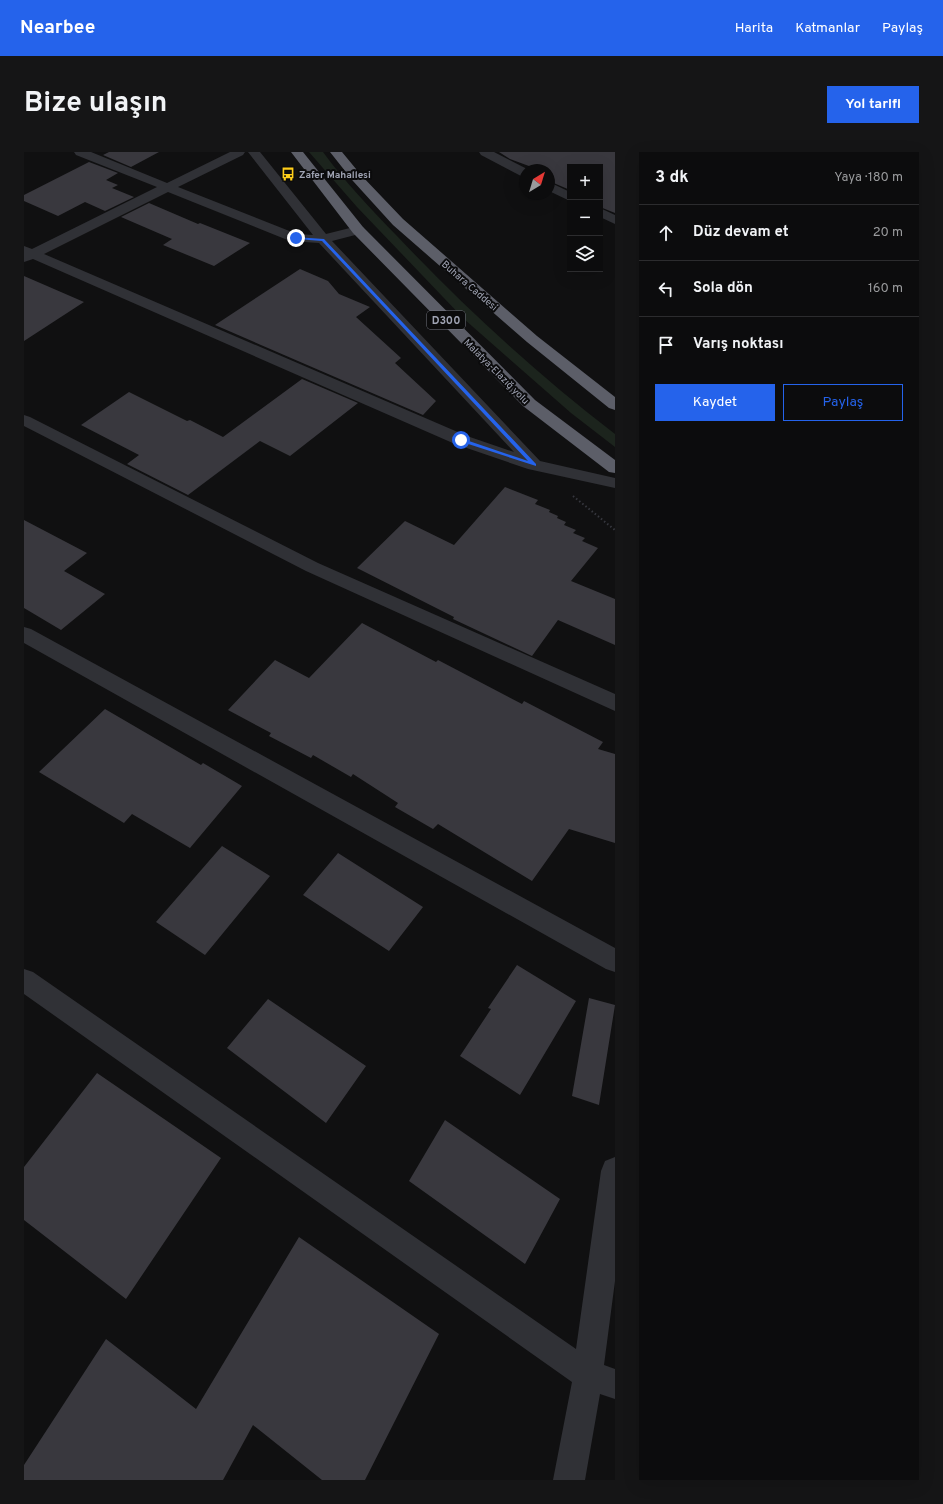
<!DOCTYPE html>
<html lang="tr">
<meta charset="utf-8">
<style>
:root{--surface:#0c0c0d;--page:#151516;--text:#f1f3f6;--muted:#9a9b9d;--line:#2c2c2e;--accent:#2563eb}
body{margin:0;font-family:Overpass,sans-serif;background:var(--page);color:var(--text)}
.controls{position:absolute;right:12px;top:12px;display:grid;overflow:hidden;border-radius:0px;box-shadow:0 4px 16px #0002}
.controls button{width:36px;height:36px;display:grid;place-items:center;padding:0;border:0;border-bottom:1px solid var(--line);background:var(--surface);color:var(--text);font:20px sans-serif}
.compass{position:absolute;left:495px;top:12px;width:36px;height:36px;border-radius:50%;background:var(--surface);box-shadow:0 4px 16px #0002;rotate:38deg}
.stop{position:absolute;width:12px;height:12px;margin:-9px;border:3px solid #2563eb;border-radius:50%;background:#fff}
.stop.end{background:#2563eb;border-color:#fff;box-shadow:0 1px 4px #0008}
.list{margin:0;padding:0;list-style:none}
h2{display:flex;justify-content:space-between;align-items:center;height:52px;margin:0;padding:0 16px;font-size:17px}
h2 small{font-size:13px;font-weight:400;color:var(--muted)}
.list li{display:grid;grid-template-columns:26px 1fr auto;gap:12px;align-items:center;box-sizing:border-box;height:56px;padding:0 16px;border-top:1px solid var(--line)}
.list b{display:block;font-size:15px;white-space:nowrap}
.list em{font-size:13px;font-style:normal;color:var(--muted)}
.actions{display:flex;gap:8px;padding:12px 16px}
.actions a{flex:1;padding:9px 0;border:1px solid var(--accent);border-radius:0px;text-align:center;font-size:14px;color:var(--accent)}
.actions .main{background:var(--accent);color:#fff}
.icon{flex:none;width:22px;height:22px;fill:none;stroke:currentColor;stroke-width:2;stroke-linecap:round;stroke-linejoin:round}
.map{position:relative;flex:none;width:591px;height:1328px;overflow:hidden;border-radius:0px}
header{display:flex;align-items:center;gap:24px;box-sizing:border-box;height:56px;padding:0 20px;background:var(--accent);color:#fff}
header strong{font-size:19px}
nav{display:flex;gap:22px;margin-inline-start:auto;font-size:14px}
.intro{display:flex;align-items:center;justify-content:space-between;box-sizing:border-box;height:96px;padding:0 24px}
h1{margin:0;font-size:28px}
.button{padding:10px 18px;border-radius:0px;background:var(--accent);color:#fff;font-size:14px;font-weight:700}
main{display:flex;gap:24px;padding:0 24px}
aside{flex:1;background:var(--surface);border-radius:0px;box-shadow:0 4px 16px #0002}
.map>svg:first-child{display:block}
.green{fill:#1c241d}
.building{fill:#39383e}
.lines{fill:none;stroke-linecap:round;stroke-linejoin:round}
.path{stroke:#36373e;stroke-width:2;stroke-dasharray:1.5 2.5;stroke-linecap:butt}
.minor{fill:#303136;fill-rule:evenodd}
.highway{fill:#5c5e68;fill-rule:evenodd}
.route{fill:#2563eb}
.labels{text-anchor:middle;stroke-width:4;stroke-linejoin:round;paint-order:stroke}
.far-poi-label{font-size:10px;font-weight:bold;fill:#9fa3b3;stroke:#0b0b0c;text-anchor:start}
.far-street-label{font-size:10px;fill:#9fa3b3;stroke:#0b0b0c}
.shield{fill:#0b0b0c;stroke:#737581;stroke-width:1}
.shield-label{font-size:11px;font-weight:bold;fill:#9fa3b3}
</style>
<header>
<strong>Nearbee</strong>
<nav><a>Harita</a><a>Katmanlar</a><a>Paylaş</a></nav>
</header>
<div class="intro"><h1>Bize ulaşın</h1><a class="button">Yol tarifi</a></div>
<main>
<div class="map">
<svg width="591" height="1328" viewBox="0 0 591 1328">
<rect width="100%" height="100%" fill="#101011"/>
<path class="green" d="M285,0H299C321,30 348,58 373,84C441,156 513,222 591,282V295L547,261L440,167L333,55Z"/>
<path class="building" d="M85,0H135L107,15L79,3Z
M475,0H591V61L576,55V15H546V38L525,29V18H511L513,17L486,7Z
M65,10L94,21L82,28L94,33L88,36L110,45L81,59L61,50L34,64L0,49V43Z
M125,51L174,72L176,71L226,91L190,114L139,93L148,87L97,65Z
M276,117L304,129L315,142L346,155L332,165L377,206L371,211L412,249L399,263L191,173Z
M0,124L60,150L0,189Z
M278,227L334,251L266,304L236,289L164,343L103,312L115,303L57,273L105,240L163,269L166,268L199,285Z
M481,335L514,348L511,352L526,358L525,360L534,364L533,366L542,370L540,373L552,378L549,381L561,386L558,389L574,396L547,429L591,447V493L534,468L508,504L429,467L430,465L333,416L381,369L430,393Z
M0,368L63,401L40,419L81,442L37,478L0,456Z
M338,471L412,510L414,508L498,552L500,549L579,590L574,597L591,602V691L545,677L508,729L414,672L409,677L371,655L374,651L329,622L327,625L289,603L287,606L245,584L247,581L204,558L251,508L285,526Z
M81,557L177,613L179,611L218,634L166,696L108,662L100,671L15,620Z
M198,694L246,724L181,803L132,770Z
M314,701L399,755L365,799L279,743Z
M493,813L552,849L496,943L436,904L467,857L464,856Z
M565,846L591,853L575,953L548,944Z
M244,847L342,914L302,971L203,896Z
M73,921L197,1006L102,1147L0,1068V1015Z
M421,968L536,1047L501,1112L385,1029Z
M275,1085L415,1182L341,1328H298L229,1273L199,1328H0V1313L82,1187L172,1257Z"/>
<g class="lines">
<path class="path" d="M549,344L591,378"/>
<path class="minor" d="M50,0H67L143,31L206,0H221L219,3L154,35L273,82L289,83L224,0H236L302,82L334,74L339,75L341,78L339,81L308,89L516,309L591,326V336L504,317L431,292L9,107L0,110V94L8,97L133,35L52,3ZM144,40L266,89L295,91L490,300L443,284L20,102Z
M455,0H470L505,18H501V25L497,24L457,3Z
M525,30L546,40V49L525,39Z
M576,56L591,63V72L576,65Z
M0,263L6,265L294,411L591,542V559L282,419L0,274Z
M0,475L7,477L591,796V820L582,817L0,491Z
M0,817L9,820L552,1197L577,1019L581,1009L591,1005V1129L580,1213L591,1217V1247L576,1242L561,1328H529L548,1230L0,842Z"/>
<path class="highway" d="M267,0H279L339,75L511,248L591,308V321L585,320L499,254L329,81Z
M306,0H318L337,23L379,67L513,184L591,245V258L585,256L503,190L369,73L329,29Z"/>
</g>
<path class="route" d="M270,85L300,87L512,312V314L435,289V287H439L504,309L298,89L272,87Z"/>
<defs>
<g id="bus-bare" transform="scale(1.08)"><path d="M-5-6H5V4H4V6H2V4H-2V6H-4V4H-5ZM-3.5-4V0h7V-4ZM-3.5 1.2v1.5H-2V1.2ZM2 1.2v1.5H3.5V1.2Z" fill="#ffce1a" stroke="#0b0b0c" stroke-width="2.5" paint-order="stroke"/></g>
</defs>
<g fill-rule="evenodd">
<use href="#bus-bare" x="264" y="22"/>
</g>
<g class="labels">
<g class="far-poi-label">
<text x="275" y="26">Zafer Mahallesi</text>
</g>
<g class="far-street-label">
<text transform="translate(446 133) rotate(41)" y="4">Buhara Caddesi</text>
<text transform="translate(473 219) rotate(45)" y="4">Malatya-Elazığ yolu</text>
</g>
<rect class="shield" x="403" y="159" width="38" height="18" rx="3"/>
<g class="shield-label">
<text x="422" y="172">D300</text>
</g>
</g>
</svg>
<div class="controls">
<button>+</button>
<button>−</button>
<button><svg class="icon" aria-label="layers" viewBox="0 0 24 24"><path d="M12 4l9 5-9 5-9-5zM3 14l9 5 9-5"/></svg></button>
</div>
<svg class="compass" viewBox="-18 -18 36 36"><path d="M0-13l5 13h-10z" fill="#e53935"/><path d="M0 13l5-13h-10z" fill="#9a9b9d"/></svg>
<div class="stop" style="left:437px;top:288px"></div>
<div class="stop end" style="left:272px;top:86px"></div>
</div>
<aside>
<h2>3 dk<small>Yaya · 180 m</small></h2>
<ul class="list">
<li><svg class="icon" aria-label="ahead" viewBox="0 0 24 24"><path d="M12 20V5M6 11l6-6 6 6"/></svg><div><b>Düz devam et</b></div><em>20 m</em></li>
<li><svg class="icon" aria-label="left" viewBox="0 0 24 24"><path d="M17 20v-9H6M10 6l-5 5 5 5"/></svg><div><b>Sola dön</b></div><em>160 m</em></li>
<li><svg class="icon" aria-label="arrive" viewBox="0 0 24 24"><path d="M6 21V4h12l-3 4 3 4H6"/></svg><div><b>Varış noktası</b></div></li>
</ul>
<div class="actions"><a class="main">Kaydet</a><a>Paylaş</a></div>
</aside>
</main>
